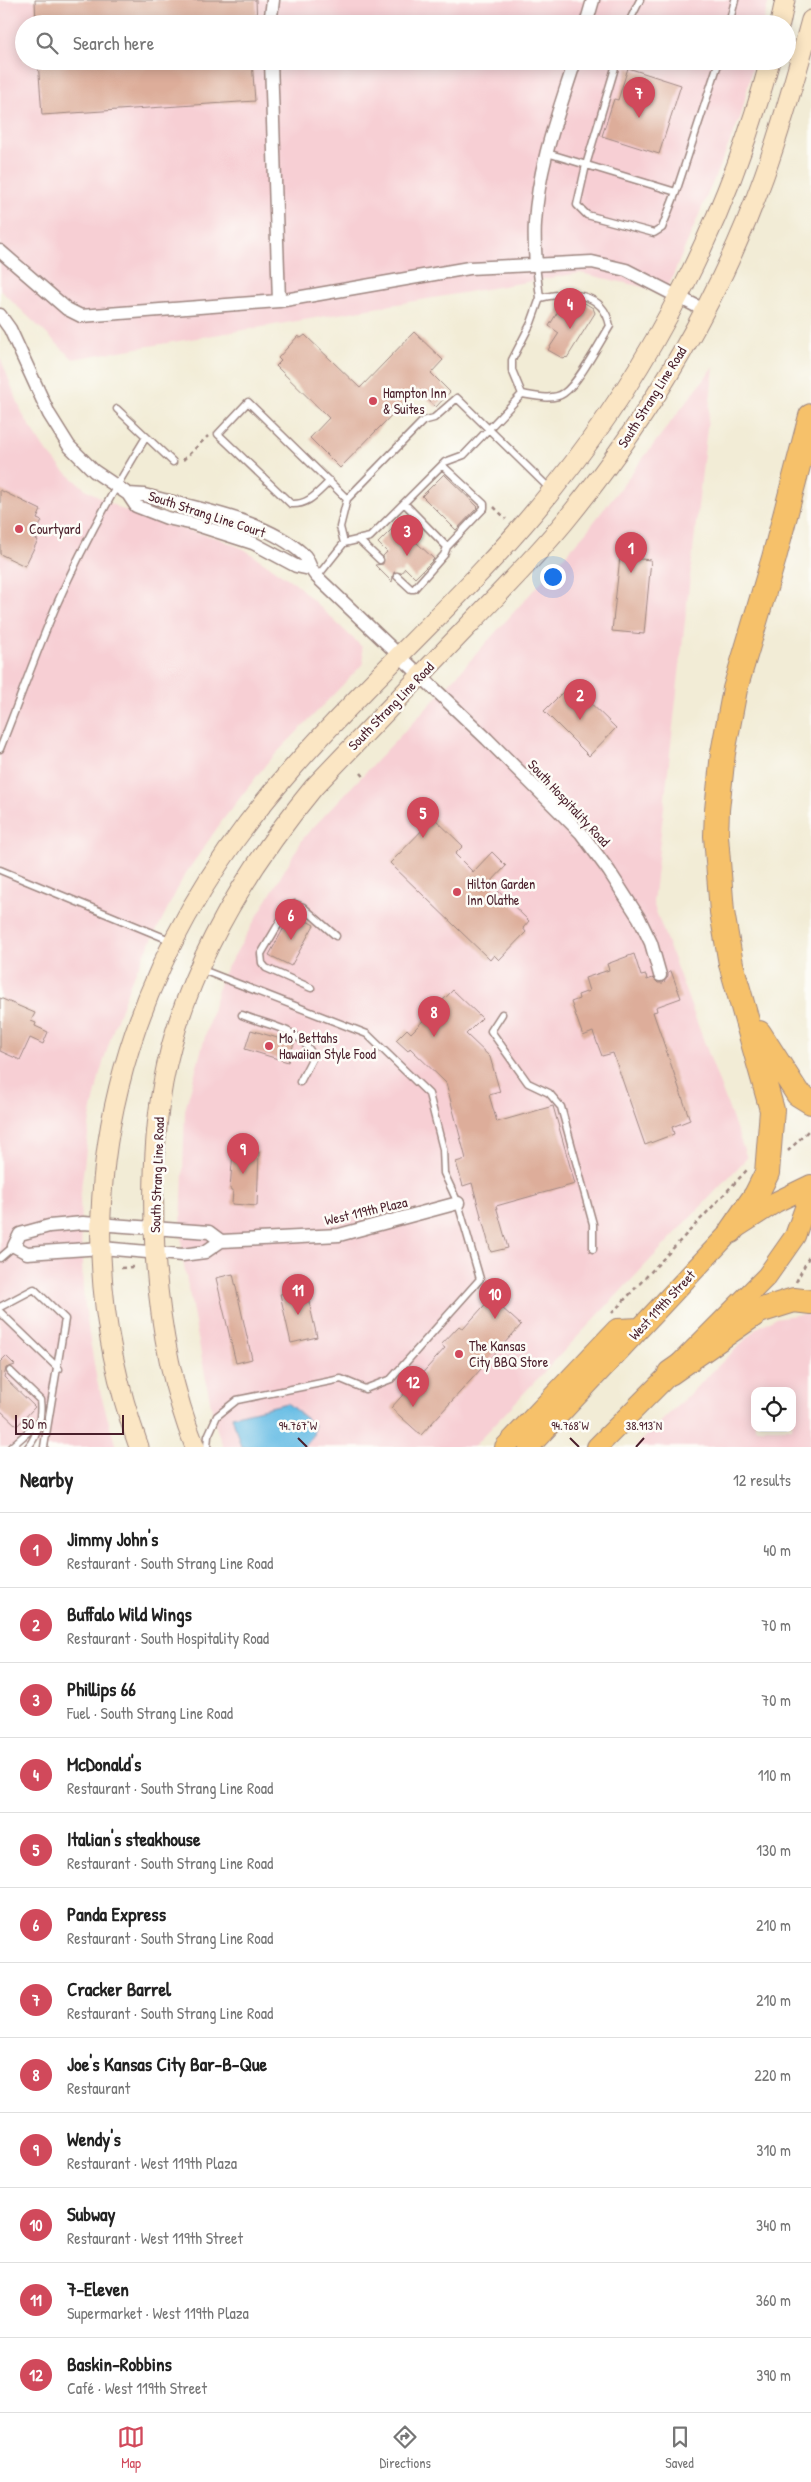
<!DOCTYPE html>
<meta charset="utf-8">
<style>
:root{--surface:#fff;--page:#f6f6f6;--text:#222;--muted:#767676;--line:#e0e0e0;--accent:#d1495b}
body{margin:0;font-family:"Patrick Hand",sans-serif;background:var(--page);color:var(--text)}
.controls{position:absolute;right:15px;bottom:15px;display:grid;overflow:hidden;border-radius:10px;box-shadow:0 2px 12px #0003}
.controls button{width:45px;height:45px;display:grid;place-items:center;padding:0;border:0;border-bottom:1px solid var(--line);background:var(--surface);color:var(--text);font:25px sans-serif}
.scale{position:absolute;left:15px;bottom:12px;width:109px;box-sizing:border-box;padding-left:5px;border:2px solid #4a1f2b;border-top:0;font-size:14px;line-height:18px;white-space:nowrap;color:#4a1f2b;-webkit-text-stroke:4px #fdfcf7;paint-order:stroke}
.you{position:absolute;left:552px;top:576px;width:18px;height:18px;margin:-12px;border:4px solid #fff;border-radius:50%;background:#1a73e8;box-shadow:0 0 0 8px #1a73e833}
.badge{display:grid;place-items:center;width:32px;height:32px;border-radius:50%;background:var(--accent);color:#fff;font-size:16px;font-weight:700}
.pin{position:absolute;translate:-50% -41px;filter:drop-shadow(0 1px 2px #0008)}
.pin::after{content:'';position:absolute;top:26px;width:18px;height:15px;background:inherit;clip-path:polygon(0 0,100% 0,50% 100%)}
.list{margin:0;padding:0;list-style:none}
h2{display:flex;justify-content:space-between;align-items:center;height:65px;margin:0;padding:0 20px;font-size:21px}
h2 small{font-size:16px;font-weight:400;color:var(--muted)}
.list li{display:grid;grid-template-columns:32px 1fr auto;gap:15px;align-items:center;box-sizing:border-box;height:75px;padding:0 20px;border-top:1px solid var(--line)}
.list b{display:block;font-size:19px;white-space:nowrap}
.list p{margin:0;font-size:16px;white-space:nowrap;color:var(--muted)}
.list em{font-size:16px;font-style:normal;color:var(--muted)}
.icon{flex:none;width:28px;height:28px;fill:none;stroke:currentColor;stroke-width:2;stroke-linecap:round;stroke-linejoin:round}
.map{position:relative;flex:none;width:811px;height:1447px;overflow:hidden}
.search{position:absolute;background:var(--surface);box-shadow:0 2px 12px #0003;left:15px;right:15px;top:15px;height:55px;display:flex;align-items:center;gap:12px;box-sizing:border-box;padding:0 18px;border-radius:28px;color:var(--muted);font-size:19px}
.sheet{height:965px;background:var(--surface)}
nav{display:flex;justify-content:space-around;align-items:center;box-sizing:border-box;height:70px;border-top:1px solid var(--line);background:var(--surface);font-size:14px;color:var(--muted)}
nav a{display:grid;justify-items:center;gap:2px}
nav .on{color:var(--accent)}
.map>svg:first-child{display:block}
.built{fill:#f7cfd4;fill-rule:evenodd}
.water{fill:#68bde5;stroke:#596e88}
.building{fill:#ddad9a}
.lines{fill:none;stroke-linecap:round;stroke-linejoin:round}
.service-casing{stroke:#9e8680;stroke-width:9}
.minor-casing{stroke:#9e8680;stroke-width:15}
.secondary-casing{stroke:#9e8680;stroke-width:21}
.primary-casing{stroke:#9e8680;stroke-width:22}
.motorway-casing{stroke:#9e8680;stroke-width:26}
.path{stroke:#9e8680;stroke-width:2.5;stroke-dasharray:4 4;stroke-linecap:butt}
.service{stroke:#fff;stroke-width:6}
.minor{stroke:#fff;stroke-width:12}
.secondary{stroke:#fbe6c4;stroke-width:19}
.primary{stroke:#f6c16b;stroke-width:20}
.motorway{stroke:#f6c16b;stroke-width:24}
.ticks{fill:none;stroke:#4a1f2b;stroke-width:2}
.poi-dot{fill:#d1495b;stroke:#fdfcf7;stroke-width:2}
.labels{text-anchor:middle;stroke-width:5;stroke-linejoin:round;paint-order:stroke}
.poi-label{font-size:14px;fill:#4a1f2b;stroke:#fdfcf7;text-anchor:start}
.street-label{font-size:14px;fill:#4a1f2b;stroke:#fdfcf7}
.ticks-label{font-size:12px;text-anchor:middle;fill:#4a1f2b;stroke:#fdfcf7;stroke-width:5;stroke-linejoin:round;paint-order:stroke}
</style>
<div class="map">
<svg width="811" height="1447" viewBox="0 0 811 1447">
<rect width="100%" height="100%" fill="#fdfcf7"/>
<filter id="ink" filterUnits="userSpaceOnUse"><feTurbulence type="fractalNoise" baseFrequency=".02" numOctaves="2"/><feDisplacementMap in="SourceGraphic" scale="10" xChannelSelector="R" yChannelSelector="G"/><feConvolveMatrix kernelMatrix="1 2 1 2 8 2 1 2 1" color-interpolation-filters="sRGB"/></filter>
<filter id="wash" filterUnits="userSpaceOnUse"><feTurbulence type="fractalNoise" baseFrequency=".0096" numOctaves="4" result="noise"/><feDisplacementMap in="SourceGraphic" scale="20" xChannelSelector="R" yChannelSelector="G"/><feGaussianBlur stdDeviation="1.12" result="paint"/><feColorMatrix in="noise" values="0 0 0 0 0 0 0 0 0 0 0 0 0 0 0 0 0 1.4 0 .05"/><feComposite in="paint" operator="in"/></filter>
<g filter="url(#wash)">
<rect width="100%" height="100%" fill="#f2ecd6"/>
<path class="built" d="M0,0H769L763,24H24V61H754L741,116L666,292L580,273L73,359L0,290Z
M0,357L23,415L44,448L64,471L87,490L119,508L147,520L218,538L244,549L296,584L362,647L364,663L267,763L222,821L184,876L132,979L114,1027L100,1073L90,1119L80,1197L83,1291L89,1334L97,1381L116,1447H0Z
M714,366L653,903L747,1158L473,1447H223L214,1421L182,1255L181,1229L185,1110L221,978L304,837L440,694L587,531Z
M809,1313L811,1314V1447H635L757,1328L775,1318ZM755,1391H792V1428H755Z"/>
<path class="water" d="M287,1403L314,1425L313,1436L303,1447H241L232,1416Z"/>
<g id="blocks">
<path class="building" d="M35,0H256L257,24H36Z
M38,61H252L255,101L42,115Z
M628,68L681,85L659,154L602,136L614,99L618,100Z
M565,300L583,302L593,308L595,313L567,358L566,357L564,359L548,350L559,333L549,326Z
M414,332L443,360L431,373L450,392L436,407L417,389L340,468L310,438L329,418L276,366L281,361L278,358L298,336L301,338L305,335L360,388Z
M444,474L478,507L456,530L422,496Z
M0,490L41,510L37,519L42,521L33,538L38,540L25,566L0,554Z
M397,524L434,559L415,578L405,568L401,573L394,572L392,582L375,565L383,564V556L387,552L378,543Z
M620,557L651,560L644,634L612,631Z
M571,684L616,728L589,756L544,711Z
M434,818L463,846L455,854L473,872L492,852L506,866L490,883L529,921L523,928L526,932L499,960L494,955L490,960L390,863Z
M292,913L314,925L291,966L269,955Z
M634,954L641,976L646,975L647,980L653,978L658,983H663L668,977V973L671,971L681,998L656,1007L657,1011L653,1012L690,1120L672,1127L674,1134L645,1145L613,1053L602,1056L593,1032L583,1036L571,1002L579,999L578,995L589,991L585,978L609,970L607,964Z
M453,990L482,1018L466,1034L490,1057L500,1092L489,1095L497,1122L553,1106L575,1184L496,1206L508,1248L491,1252L472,1183L463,1186L456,1162L466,1159L446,1083L410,1048L408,1051L396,1040L407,1029L411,1033Z
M0,998L35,1013L31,1021L36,1023L35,1026L48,1032L43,1044L30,1038L20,1060L0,1051Z
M251,1030L294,1043L288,1062L245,1049Z
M233,1151L259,1152L257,1206L232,1204L233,1190L230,1189Z
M233,1274L252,1359L236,1363L216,1278Z
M306,1289L317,1337L291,1343L280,1294Z
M491,1298L521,1325L421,1435L391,1408L445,1348L441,1345L459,1326L463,1329Z
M6,1356L15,1365L6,1368L4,1377L35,1407L17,1426L0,1410V1362Z"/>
</g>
</g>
<g filter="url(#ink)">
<use href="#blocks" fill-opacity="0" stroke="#9e8680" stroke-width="1"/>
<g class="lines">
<g class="service-casing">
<path id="service" d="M587,19L601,24
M628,24L640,0
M729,24L735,0
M617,61L586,165L577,205L587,215L654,233L662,228L676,192L719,61
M547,153L676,192
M522,394C534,396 553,401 564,393C578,384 600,342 610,326C603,290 568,292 540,298
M522,394L512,370V360L531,323L540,298L536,265
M117,409L173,462
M330,481C317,493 309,505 291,504L218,434L248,402L347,499
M404,503L447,547L484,508V504L442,465
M358,539L380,560
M344,543L340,527L347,499L423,421L434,418L457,398L551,490
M397,576L411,589H414L444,555L447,547
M317,577L344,543L370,537L445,462L464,455L522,394
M0,749C19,701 36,653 56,606C82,547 112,492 146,437
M0,870L172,941
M200,969L367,1034L429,1094L443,1149L444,1173L458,1203L480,1279L391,1379L365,1389L341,1379L237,1400L217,1416L208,1436L207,1447
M311,988L266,968L262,963L261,954L288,908L295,904L303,907L336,936
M502,1014L491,1031L528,1083L549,1093L561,1107L593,1224V1249
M242,1015C268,1026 302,1028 313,1057L300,1082
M0,1258L14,1246
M0,1307L34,1289L65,1319L44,1447
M0,1312L59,1369
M10,1371L40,1400C42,1415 38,1436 28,1447
M11,1447L37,1424"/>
</g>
<g class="minor-casing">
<path id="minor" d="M270,24L273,0
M586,24L593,0
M271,61L279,301
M0,251L67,309L81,316L279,301L469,268L592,262L626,270L704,310
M536,265C535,251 534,237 535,223C538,167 558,114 575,61
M0,315L10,329L49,414L69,446L94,471L128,494L136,506L167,518L194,524L253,543L296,566L310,569
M128,494L144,495C194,508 265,519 304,555C309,559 309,569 317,577L487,739L581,833L609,871L639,918L651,943L660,975
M221,1241L209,1232L83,1223L49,1226L20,1234L14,1246L27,1253L102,1248L182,1255L205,1252L221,1241L339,1235L458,1203"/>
</g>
<g class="secondary-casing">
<path id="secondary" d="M780,24L785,0
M139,1447C50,1201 123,961 291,770C375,673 474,589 554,488C654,364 728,216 770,61
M195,1447C170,1384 159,1319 155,1252C152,1195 153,1139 163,1083C183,973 244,872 314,787C366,733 417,679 469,625C503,589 539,554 570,515C651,415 720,298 764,176C782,125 797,72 811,20"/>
</g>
<g class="primary-casing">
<path id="primary" d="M505,1447L617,1329L640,1328
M529,1447L731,1231L776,1202L811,1185
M597,1447L767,1276L795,1236L811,1191"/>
</g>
<g class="motorway-casing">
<path id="motorway" d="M759,1033L798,1094L811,1102
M731,1231L756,1195L767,1173L772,1110L731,964L722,912L716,836L717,810L723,753L735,689L774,558L811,416
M670,1373L759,1311L794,1300L811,1302"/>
</g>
<path class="path" d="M183,460L208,436
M494,507L506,519
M361,773L366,779
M788,1151L811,1128
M121,1268L133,1267
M796,1282L811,1253
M612,1313L747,1170"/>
<use href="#service" class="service"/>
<use href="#minor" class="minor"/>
<use href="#secondary" class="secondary"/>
<use href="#primary" class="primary"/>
<use href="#motorway" class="motorway"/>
</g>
</g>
<path class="ticks" d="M298,1438L307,1447M570,1438L579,1447M636,1447L644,1438"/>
<g class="poi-dot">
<circle cx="373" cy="401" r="5"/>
<circle cx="19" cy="529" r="5"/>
<circle cx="457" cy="892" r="5"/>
<circle cx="269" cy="1046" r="5"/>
<circle cx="459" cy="1354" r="5"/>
</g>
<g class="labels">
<g class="poi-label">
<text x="383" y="398">Hampton Inn<tspan x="383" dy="16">&amp; Suites</tspan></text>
<text x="29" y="534">Courtyard</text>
<text x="467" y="889">Hilton Garden<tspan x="467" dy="16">Inn Olathe</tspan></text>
<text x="279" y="1043">Mo' Bettahs<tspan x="279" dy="16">Hawaiian Style Food</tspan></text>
<text x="469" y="1351">The Kansas<tspan x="469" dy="16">City BBQ Store</tspan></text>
</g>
<g class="street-label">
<text transform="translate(652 397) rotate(-58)" y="5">South Strang Line Road</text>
<text transform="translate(207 514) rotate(18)" y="5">South Strang Line Court</text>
<text transform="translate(391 706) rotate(-46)" y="5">South Strang Line Road</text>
<text transform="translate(569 803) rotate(47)" y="5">South Hospitality Road</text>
<text transform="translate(157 1175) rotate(-88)" y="5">South Strang Line Road</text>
<text transform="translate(366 1211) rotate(-13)" y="5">West 119th Plaza</text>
<text transform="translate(662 1305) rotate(-47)" y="5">West 119th Street</text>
</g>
</g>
<g class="ticks-label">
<text x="644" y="1430">38.913°N</text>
<text x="298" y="1430">94.767°W</text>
<text x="570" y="1430">94.768°W</text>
</g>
</svg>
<div class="controls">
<button><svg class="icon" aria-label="locate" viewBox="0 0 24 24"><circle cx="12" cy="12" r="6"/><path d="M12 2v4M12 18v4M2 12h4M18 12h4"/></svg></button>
</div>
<div class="scale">50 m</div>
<div class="you"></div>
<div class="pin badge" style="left:631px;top:573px">1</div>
<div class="pin badge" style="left:580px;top:720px">2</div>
<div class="pin badge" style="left:407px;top:556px">3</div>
<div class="pin badge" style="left:570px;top:329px">4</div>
<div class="pin badge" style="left:423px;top:838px">5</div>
<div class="pin badge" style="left:291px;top:940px">6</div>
<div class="pin badge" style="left:639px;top:118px">7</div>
<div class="pin badge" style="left:434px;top:1037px">8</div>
<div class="pin badge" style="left:243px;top:1174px">9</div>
<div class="pin badge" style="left:495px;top:1319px">10</div>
<div class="pin badge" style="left:298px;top:1315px">11</div>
<div class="pin badge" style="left:413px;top:1407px">12</div>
<div class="search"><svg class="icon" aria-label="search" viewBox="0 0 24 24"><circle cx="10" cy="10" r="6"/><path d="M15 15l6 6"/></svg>Search here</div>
</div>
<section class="sheet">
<h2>Nearby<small>12 results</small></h2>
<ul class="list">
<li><span class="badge">1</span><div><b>Jimmy John's</b><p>Restaurant · South Strang Line Road</p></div><em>40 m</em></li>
<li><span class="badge">2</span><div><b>Buffalo Wild Wings</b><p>Restaurant · South Hospitality Road</p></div><em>70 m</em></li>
<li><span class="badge">3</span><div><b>Phillips 66</b><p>Fuel · South Strang Line Road</p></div><em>70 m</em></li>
<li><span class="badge">4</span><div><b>McDonald's</b><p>Restaurant · South Strang Line Road</p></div><em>110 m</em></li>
<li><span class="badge">5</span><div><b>Italian's steakhouse</b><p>Restaurant · South Strang Line Road</p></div><em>130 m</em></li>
<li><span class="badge">6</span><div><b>Panda Express</b><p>Restaurant · South Strang Line Road</p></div><em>210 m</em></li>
<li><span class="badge">7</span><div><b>Cracker Barrel</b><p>Restaurant · South Strang Line Road</p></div><em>210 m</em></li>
<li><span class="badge">8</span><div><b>Joe's Kansas City Bar-B-Que</b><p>Restaurant</p></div><em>220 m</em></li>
<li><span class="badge">9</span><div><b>Wendy's</b><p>Restaurant · West 119th Plaza</p></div><em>310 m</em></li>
<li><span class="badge">10</span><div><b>Subway</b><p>Restaurant · West 119th Street</p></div><em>340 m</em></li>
<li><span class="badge">11</span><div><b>7-Eleven</b><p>Supermarket · West 119th Plaza</p></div><em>360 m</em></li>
<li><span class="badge">12</span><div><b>Baskin-Robbins</b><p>Café · West 119th Street</p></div><em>390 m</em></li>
</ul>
</section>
<nav>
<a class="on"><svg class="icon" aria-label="map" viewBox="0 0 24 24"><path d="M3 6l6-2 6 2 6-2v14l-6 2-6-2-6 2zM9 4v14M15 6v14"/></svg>Map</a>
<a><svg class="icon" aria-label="directions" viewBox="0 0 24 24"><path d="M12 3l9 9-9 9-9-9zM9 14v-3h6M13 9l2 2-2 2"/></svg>Directions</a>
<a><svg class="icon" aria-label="saved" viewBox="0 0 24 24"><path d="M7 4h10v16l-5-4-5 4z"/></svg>Saved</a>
</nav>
